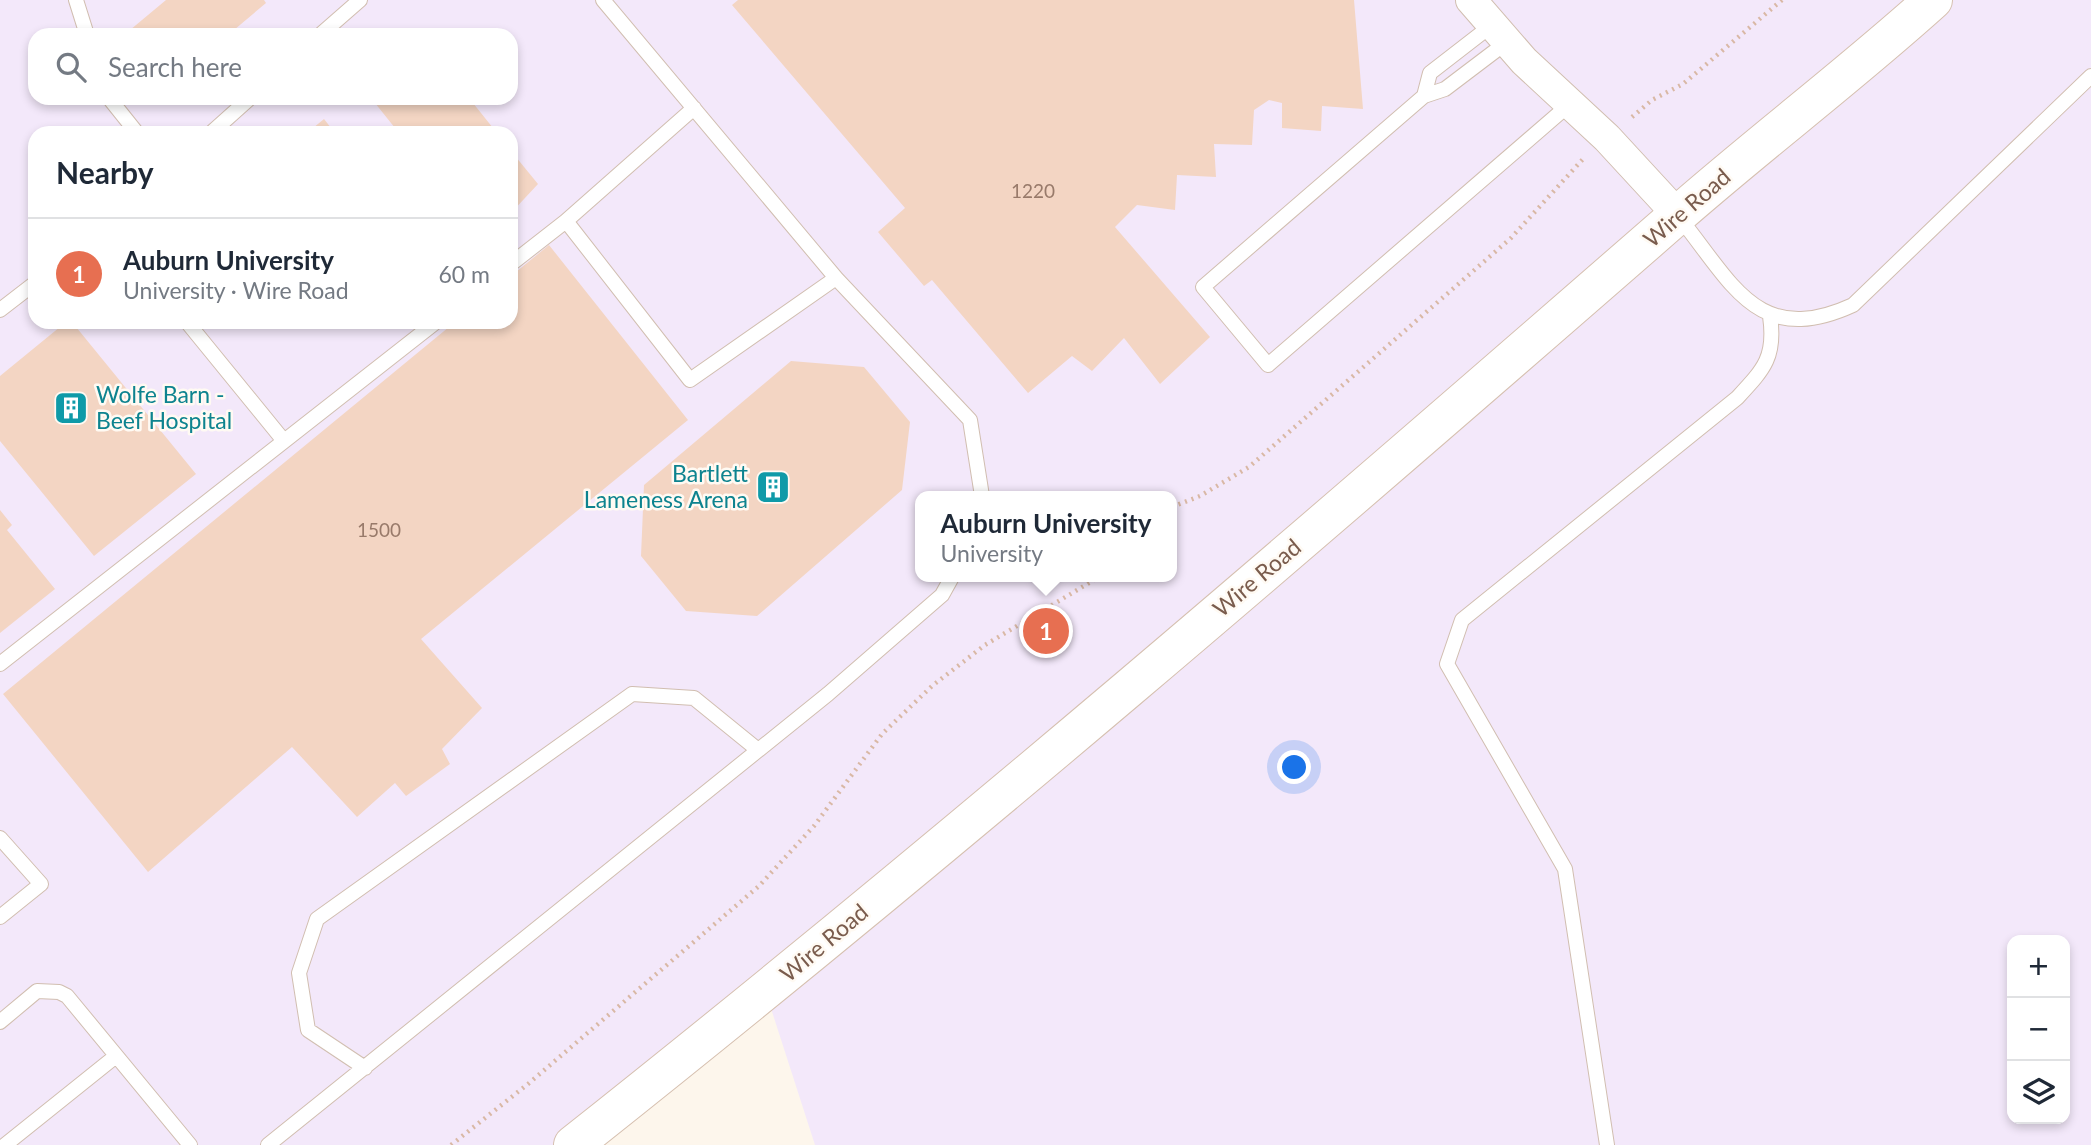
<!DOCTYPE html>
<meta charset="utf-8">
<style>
:root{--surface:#fff;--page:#f6f6f7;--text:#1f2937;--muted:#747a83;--line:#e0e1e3;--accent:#e76f51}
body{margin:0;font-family:Lato,sans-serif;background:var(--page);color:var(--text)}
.controls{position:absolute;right:21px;bottom:21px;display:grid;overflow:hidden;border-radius:14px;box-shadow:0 4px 10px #0003}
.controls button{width:63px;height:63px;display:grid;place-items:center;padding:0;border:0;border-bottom:2px solid var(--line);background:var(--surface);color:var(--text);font:35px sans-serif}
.you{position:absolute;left:1295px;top:768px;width:24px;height:24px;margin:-18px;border:5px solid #fff;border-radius:50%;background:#1a73e8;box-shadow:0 0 0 10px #1a73e833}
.badge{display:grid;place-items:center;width:46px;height:46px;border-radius:50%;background:var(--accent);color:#fff;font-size:23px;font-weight:700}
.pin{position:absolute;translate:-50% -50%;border:4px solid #fff;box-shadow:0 2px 7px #0006}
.popup{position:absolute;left:915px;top:491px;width:262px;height:91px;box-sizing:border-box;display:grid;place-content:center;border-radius:14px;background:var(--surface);filter:drop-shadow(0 2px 5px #0005);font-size:23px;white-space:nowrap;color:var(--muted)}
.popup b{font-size:26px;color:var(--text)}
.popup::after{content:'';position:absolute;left:50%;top:100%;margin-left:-14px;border:14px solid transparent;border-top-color:var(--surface)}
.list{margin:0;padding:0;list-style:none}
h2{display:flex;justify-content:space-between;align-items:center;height:91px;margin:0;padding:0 28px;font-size:30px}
h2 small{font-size:23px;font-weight:400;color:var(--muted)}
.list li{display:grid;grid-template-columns:46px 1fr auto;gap:21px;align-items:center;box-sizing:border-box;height:112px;padding:0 28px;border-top:2px solid var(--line)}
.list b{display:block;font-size:26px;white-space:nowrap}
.list p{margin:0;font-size:23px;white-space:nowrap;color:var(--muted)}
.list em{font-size:23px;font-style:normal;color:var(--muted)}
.icon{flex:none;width:38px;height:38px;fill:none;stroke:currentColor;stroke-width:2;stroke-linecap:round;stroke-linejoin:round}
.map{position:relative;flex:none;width:2091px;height:1145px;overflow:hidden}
.search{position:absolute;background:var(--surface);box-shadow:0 4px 10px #0003;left:28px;top:28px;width:490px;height:77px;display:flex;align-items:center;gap:18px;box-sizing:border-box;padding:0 24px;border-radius:21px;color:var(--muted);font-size:26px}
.panel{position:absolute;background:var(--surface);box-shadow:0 4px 10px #0003;left:28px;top:126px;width:490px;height:203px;border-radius:21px}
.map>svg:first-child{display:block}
.education{fill:#f3e8fa;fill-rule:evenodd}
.building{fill:#f3d5c3}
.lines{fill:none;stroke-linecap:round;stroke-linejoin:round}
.lane-casing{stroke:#d1beb0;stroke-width:16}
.street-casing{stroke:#d1beb0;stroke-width:32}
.secondary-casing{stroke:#d6c0b0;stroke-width:40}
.path{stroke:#d9b8a5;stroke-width:4.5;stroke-dasharray:2 5;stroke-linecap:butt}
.lane{stroke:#fff;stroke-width:14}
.street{stroke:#fff;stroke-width:30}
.secondary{stroke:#fff;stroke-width:38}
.labels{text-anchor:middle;stroke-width:5;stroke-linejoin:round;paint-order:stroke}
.number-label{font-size:19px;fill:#987a6a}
.street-label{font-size:23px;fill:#7a5c4d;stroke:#fffaf3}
.culture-label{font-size:23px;fill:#0d838f;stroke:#fffaf3;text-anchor:start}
</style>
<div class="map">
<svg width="2091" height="1145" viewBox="0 0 2091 1145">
<rect width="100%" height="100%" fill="#fdf6ec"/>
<path class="education" d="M0,0H2091V1145H815L766,993L581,1145H0ZM35,35H511V98H35ZM35,133H511V322H35ZM920,496H1172V577H920ZM2012,940H2065V1119H2012Z"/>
<path class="building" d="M166,0H264L266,3L228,35H124Z
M738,0H1354L1363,109L1322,106L1321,131L1282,128V103L1269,100L1254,110L1252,145L1214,144L1216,177L1177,175L1175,210L1137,205L1115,227L1210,337L1160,384L1124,338L1092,371L1072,356L1028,393L932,280L924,286L878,232L905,208L732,5Z
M371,98H469L497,133H399Z
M324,119L335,133H307Z
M511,151L538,184L511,213Z
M549,245L688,420L421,639L482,708L442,749L450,764L406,796L395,783L357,817L292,747L148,872L3,694L455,322H511V276Z
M66,322H72L196,474L94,556L0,441V376Z
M791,361L864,367L910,422L902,490L757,616L686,611L641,556L644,485Z
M0,510L12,525L7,530L55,589L0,633Z"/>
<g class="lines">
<g class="lane-casing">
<path id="lane" d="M76,0L87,35
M603,0L836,278L690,380L566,221L694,108
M320,35L360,0
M1507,42L1445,89L1424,96L1203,287L1268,365L1571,103
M1424,96L1430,73L1492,25
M109,98L137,133
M211,133L250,98
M1678,216C1732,282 1757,349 1853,305L2091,76
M511,264L566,221
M836,278L970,420L982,496
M0,310L35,283
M187,322L284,441
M0,664L436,322
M0,838L41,884L0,917
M0,1022L37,991L59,992L67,996L190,1145
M365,1068L308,1030L299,973L317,919L632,694L694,698L758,750
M5,1145L116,1056
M268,1145L828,694L942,595L952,577
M1607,1145L1565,869L1447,664L1462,620L1737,398C1764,369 1776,357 1770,316"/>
</g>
<g class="street-casing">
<path id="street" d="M1471,0L1524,61L1607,138L1678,215"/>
</g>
<g class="secondary-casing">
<path id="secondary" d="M573,1145C949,847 1312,534 1673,219C1758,144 1849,76 1933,0"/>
</g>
<path class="path" d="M1632,117L1652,100L1683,84L1782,0
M1172,507L1200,496L1249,467L1511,238L1583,159
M451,1145L528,1084L759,886L814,826L882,734L932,686L985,645L1099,577"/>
<use href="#lane" class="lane"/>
<use href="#street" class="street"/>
<use href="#secondary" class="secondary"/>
</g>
<defs>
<g id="building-square" transform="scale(1.75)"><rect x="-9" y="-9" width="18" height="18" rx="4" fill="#0f9aa8" stroke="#fffaf3"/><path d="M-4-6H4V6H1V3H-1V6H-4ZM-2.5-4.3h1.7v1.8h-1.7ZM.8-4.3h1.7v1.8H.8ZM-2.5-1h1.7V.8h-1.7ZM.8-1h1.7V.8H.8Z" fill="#fff"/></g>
</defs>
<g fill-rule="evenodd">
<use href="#building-square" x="71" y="408"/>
<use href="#building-square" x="773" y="487"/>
</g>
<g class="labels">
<g class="number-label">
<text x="1033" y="198">1220</text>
<text x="379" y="537">1500</text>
</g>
<g class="street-label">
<text transform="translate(1687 208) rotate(-41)" y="8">Wire Road</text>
<text transform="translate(1257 578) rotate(-40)" y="8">Wire Road</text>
<text transform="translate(824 943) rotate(-40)" y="8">Wire Road</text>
</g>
<g class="culture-label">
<text x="96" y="403">Wolfe Barn -<tspan x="96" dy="26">Beef Hospital</tspan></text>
<text x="748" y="482" text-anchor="end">Bartlett<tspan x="748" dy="26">Lameness Arena</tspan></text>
</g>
</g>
</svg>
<div class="controls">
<button>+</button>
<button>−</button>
<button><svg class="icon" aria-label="layers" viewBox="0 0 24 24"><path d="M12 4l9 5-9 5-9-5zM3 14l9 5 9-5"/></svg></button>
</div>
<div class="you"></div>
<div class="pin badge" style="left:1046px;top:631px">1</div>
<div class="popup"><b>Auburn University</b>University</div>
<div class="search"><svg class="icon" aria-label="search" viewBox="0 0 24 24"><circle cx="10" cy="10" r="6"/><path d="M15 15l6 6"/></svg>Search here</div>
<section class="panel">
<h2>Nearby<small></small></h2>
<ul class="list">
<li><span class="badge">1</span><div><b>Auburn University</b><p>University · Wire Road</p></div><em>60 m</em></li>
</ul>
</section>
</div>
